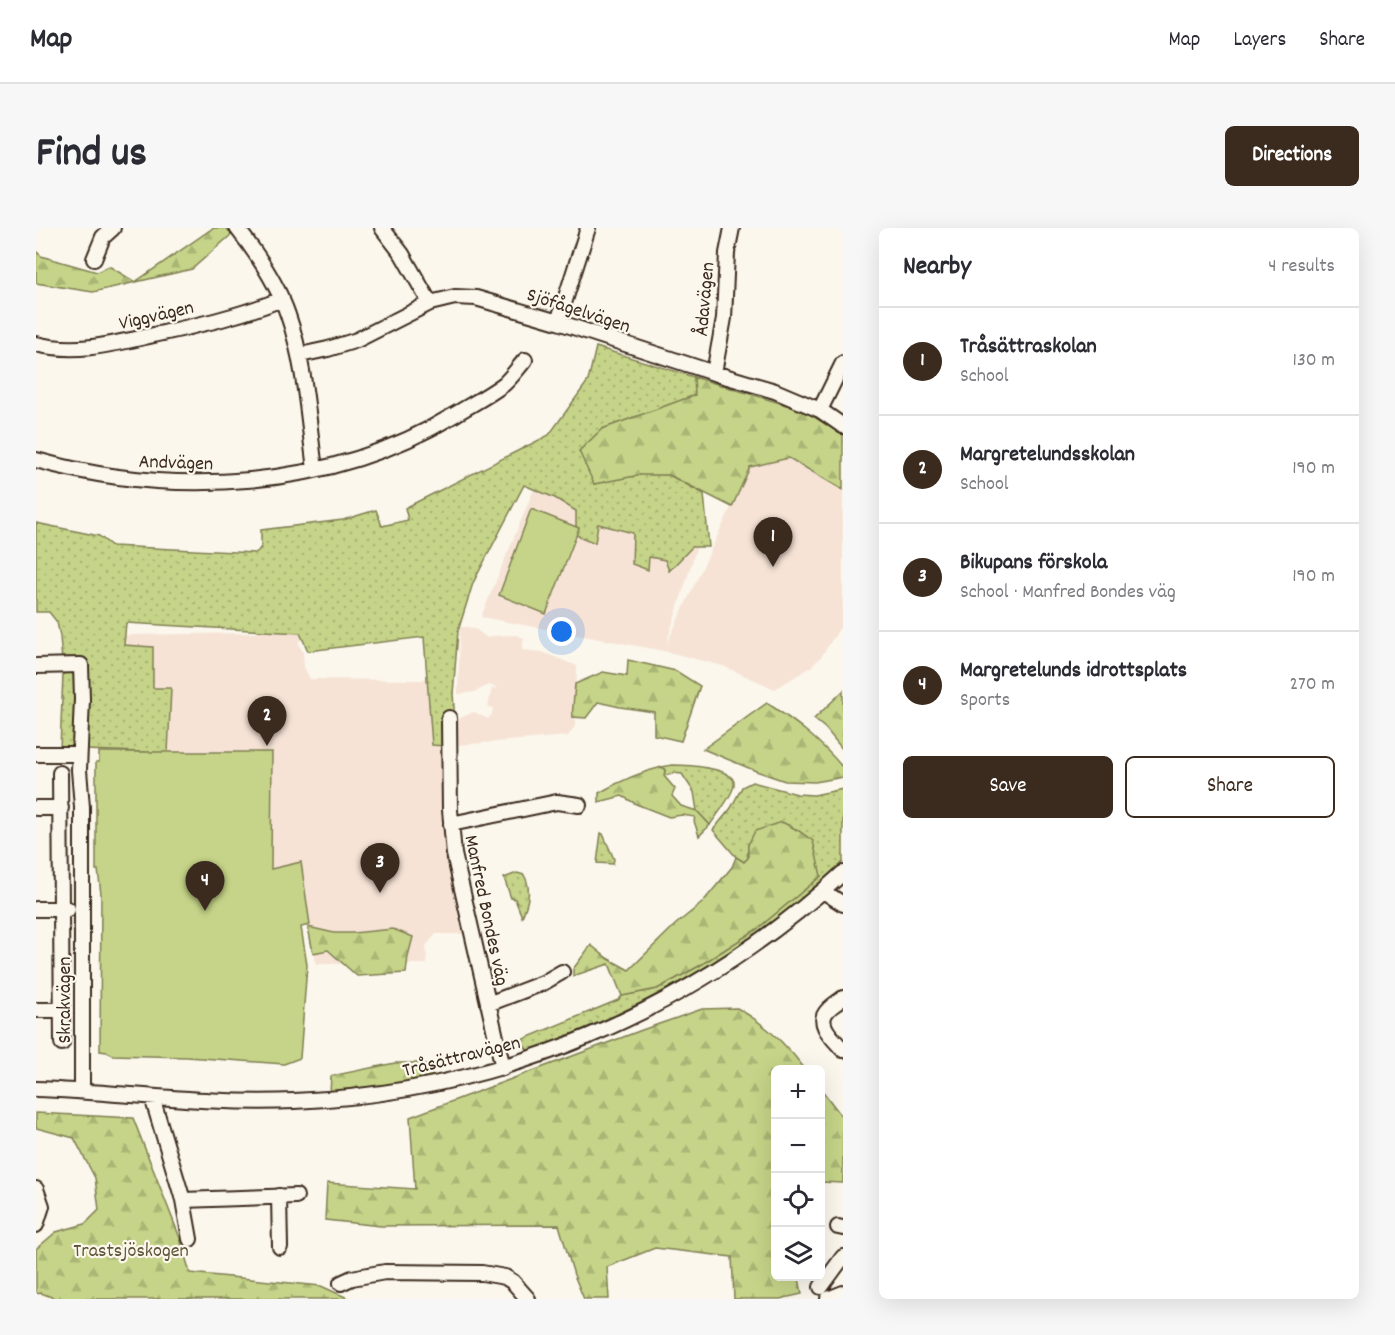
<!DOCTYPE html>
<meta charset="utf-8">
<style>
:root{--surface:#fff;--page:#f7f7f7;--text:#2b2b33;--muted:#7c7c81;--line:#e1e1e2;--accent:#3b2a1e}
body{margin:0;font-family:Dekko,sans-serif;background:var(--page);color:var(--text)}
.controls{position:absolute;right:18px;bottom:18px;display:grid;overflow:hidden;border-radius:9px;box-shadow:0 6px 24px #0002}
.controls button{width:54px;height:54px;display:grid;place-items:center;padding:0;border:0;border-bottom:2px solid var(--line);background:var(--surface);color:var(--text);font:30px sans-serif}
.you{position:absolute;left:526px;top:404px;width:21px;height:21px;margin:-15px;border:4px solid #fff;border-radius:50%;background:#1a73e8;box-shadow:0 0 0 9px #1a73e833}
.badge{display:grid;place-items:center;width:39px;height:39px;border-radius:50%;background:var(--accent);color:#fff;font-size:20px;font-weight:700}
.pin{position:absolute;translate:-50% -50px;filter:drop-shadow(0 2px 3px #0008)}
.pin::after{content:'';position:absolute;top:32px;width:21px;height:18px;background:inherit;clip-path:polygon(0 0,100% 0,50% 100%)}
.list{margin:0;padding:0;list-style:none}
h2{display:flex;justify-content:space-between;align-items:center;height:78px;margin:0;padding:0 24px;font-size:26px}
h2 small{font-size:20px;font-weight:400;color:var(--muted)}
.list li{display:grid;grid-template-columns:39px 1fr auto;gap:18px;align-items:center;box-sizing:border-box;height:108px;padding:0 24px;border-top:2px solid var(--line)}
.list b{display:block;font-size:22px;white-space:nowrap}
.list p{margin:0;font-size:20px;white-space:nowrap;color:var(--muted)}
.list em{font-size:20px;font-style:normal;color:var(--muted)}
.actions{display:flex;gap:12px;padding:18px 24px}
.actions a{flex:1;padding:14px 0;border:2px solid var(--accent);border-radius:9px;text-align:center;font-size:21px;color:var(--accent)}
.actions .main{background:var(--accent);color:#fff}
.icon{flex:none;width:33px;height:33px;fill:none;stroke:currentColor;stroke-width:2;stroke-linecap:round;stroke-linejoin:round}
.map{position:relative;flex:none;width:807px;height:1071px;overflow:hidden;border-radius:9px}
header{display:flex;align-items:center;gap:36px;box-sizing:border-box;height:84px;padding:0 30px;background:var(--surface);border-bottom:2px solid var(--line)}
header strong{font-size:28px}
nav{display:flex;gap:33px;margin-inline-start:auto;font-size:21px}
.intro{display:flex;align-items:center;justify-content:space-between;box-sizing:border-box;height:144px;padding:0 36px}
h1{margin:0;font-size:42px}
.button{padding:15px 27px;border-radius:9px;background:var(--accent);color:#fff;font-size:21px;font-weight:700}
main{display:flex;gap:36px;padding:0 36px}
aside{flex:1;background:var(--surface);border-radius:9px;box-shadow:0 6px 24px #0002}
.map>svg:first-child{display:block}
.built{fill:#f6e3d6}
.grass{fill:url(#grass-dots);stroke:#807f53;stroke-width:1.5}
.forest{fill:url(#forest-firs);stroke:#807f53;stroke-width:1.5}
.pitch{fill:#c5d488;stroke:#807f53;stroke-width:1.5}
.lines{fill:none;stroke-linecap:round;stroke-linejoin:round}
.minor-casing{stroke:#3b2a1e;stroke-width:18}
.minor{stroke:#fbf7ec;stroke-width:14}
.labels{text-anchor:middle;stroke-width:4.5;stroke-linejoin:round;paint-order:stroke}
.street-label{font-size:20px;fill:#3b2a1e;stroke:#fbf7ec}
.park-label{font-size:20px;fill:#5e5438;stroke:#fbf7ec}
</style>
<header>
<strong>Map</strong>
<nav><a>Map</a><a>Layers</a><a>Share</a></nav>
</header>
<div class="intro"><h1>Find us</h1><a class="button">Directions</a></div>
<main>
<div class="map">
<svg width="807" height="1071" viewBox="0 0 807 1071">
<defs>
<pattern id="grass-dots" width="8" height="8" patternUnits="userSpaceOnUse" patternTransform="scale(1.5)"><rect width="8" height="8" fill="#c5d488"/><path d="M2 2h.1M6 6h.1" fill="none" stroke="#aab675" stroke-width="1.8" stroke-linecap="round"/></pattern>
<pattern id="forest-firs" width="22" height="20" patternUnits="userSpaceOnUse" patternTransform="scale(1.5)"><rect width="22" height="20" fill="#c5d488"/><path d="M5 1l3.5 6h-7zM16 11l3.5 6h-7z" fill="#aab675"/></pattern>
</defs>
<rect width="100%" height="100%" fill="#fbf7ec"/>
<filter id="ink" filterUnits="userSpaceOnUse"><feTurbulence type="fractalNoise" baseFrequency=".0167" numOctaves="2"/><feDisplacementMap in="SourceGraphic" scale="12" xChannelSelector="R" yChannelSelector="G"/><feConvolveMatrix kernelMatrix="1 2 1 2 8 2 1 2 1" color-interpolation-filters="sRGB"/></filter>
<g filter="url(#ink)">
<path class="built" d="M753,230L807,262V399L803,401L785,429L775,439L739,461L687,438L628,423L445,389L500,256L668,296L630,417L714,239Z
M391,397L406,516L404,520L408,611L410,631L427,706H400L390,718L391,736H280L265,634L235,642V524H55L87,407L221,405V399L264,398L267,412L263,413V417L267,424L268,439L274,451L386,452L394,448V433L390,432Z
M424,399H432L441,402L451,410L457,408L480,407L488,410L486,422L506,424L541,438L539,498L532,508L422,517V491L438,484L452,491L456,486L457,480L452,479L456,460L459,461L460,459L452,457L439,464L422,466Z"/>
<path class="grass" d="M560,119L658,149L660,167L567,201L558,256L607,246L633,247L668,266L673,319H656L633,343L629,332L613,329L612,342L596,336L597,305L562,296L559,315L540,307V283L519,270L488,257L437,355L422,403L417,466L421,519L396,517L388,409L272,423L264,405L90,395L88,417L117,419V460H135L132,525L24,521L27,446L24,408L21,394L13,384H0V295L63,308L76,318L219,325L222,323L225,319V302L307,292L340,282L346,298L372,292L369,280L513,207L552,153Z
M636,537C648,537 701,539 698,557C697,567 680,588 674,597L661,583L658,564L646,546L637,545L628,548L629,542L626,539Z
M716,554L761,566L778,567L807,561V634C782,657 757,679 730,699C657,752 577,792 492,823L485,812L582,772L586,768L621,761L663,738L721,701L785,648L712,617V630L708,634L700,629L677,602L695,580L706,559Z
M565,605L567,606L578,631L577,636L561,635Z
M481,645L488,647C496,661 492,675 486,689L479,671L475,670L468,650Z"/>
<path class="forest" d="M177,0H190L196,6L156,41L57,64L0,55V23L5,28L61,44L73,38L99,54Z
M658,149L767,182L806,206L807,207V262L753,230L714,239L696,279L633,247H604L558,256L543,223L566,201L659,167Z
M592,432L640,443L664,458L645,513L618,507V484L584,479L562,474L550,490L536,489L539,456L567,444L591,448Z
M807,463V522L790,501L778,491Z
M731,475C760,494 785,513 807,540V549L779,554L749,553L720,543L667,521Z
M626,539L629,542L628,548L639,561L636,568L645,578L661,583L674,597L663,608L658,593L659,589L646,587L633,589L600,576L586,568L563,574V565C582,554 605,544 626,539Z
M746,594L763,603L777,613L785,648L721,701L663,738L621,761L586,768L573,736L537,748V741L555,717L571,730L593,742L640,696L666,675L696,639L700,629L708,634L712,630V617L719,603Z
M272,699L298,705H317L357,701L377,709L372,728L370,745L321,748L292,722L277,725Z
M701,780C728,795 751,817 769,841L740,842V1048L761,1049L763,1050L766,1066L744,1071H698L696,1029L619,1020L571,1039L573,1071H548L538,1047L523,997L345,998L289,992L291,955L379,961L374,889L606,802L666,781Z
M359,835H387L395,841L396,852L294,865L295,848Z
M785,861L807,890V955L785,954Z
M0,885L97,890L144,1010L154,1045L285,1058L314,1071H21L5,1065L0,1066V1021L20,1004L49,996L63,982L59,950L38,910L0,900Z"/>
<path class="pitch" d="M495,281L543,300L510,386L463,367Z
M63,524H236L235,641L265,634L274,697L265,699L271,737L264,830L248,836L151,829L77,827L71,824L64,823L65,666L62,642H60V534H63Z"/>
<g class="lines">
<g class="minor-casing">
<path id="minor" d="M201,0C222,27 241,55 252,87C269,136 272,190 279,241
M346,0L366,26L394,75
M58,31L67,9L77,0
M522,94L552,0
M0,116C43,127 84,114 127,105C167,96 207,87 246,71
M264,127L292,121L321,112L394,75L419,69L440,70L522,94L678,145L739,163L784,182L807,198
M678,145L688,90L691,25L696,0
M784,182L807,135
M0,232C137,270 295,262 418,187C434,177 452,168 468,156C476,149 482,140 489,132
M0,438L45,437L46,471L43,542L46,579V863
M413,490L414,582L418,626L467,840
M0,526H43
M0,580H25
M415,596L521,574L543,577
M787,663L807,676
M0,681H25L24,545
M807,770C802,774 795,778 791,783C779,796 799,812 807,822
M452,776L507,755L526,744
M0,782H26
M26,815L25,681H32
M0,861C86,864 172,877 258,873C464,865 655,784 807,645
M116,869L147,972L260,968
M0,961L6,978L0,997
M243,968L244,1019
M147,972L154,1011
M802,999L807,1000
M305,1055L316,1050L349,1044L446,1045L469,1049L477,1054L492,1071
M785,1059L807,1029
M792,1071L807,1065"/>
</g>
<use href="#minor" class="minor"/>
</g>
</g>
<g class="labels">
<g class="street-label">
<text transform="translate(667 71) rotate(-85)" y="7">Ådavägen</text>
<text transform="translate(543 81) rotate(18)" y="7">Sjöfågelvägen</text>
<text transform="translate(120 86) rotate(-13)" y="7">Viggvägen</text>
<text transform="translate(140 233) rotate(2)" y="7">Andvägen</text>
<text transform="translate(452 682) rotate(78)" y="7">Manfred Bondes väg</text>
<text transform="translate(27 772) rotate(-90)" y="7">Skrakvägen</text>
<text transform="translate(425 827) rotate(-14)" y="7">Tråsättravägen</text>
</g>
<g class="park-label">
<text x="95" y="1028">Trastsjöskogen</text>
</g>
</g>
</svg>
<div class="controls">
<button>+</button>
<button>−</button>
<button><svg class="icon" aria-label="locate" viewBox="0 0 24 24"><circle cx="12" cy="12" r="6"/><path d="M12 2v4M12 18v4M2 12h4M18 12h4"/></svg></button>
<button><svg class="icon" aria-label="layers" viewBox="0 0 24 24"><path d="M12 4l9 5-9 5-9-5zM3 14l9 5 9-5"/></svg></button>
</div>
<div class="you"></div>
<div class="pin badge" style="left:737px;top:339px">1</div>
<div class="pin badge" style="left:231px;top:518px">2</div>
<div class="pin badge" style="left:344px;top:665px">3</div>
<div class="pin badge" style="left:169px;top:683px">4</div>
</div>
<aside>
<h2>Nearby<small>4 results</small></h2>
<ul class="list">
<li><span class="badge">1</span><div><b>Tråsättraskolan</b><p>School</p></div><em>130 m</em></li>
<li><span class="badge">2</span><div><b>Margretelundsskolan</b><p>School</p></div><em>190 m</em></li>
<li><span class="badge">3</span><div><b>Bikupans förskola</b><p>School · Manfred Bondes väg</p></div><em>190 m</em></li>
<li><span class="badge">4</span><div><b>Margretelunds idrottsplats</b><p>Sports</p></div><em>270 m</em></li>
</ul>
<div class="actions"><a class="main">Save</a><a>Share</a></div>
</aside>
</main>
